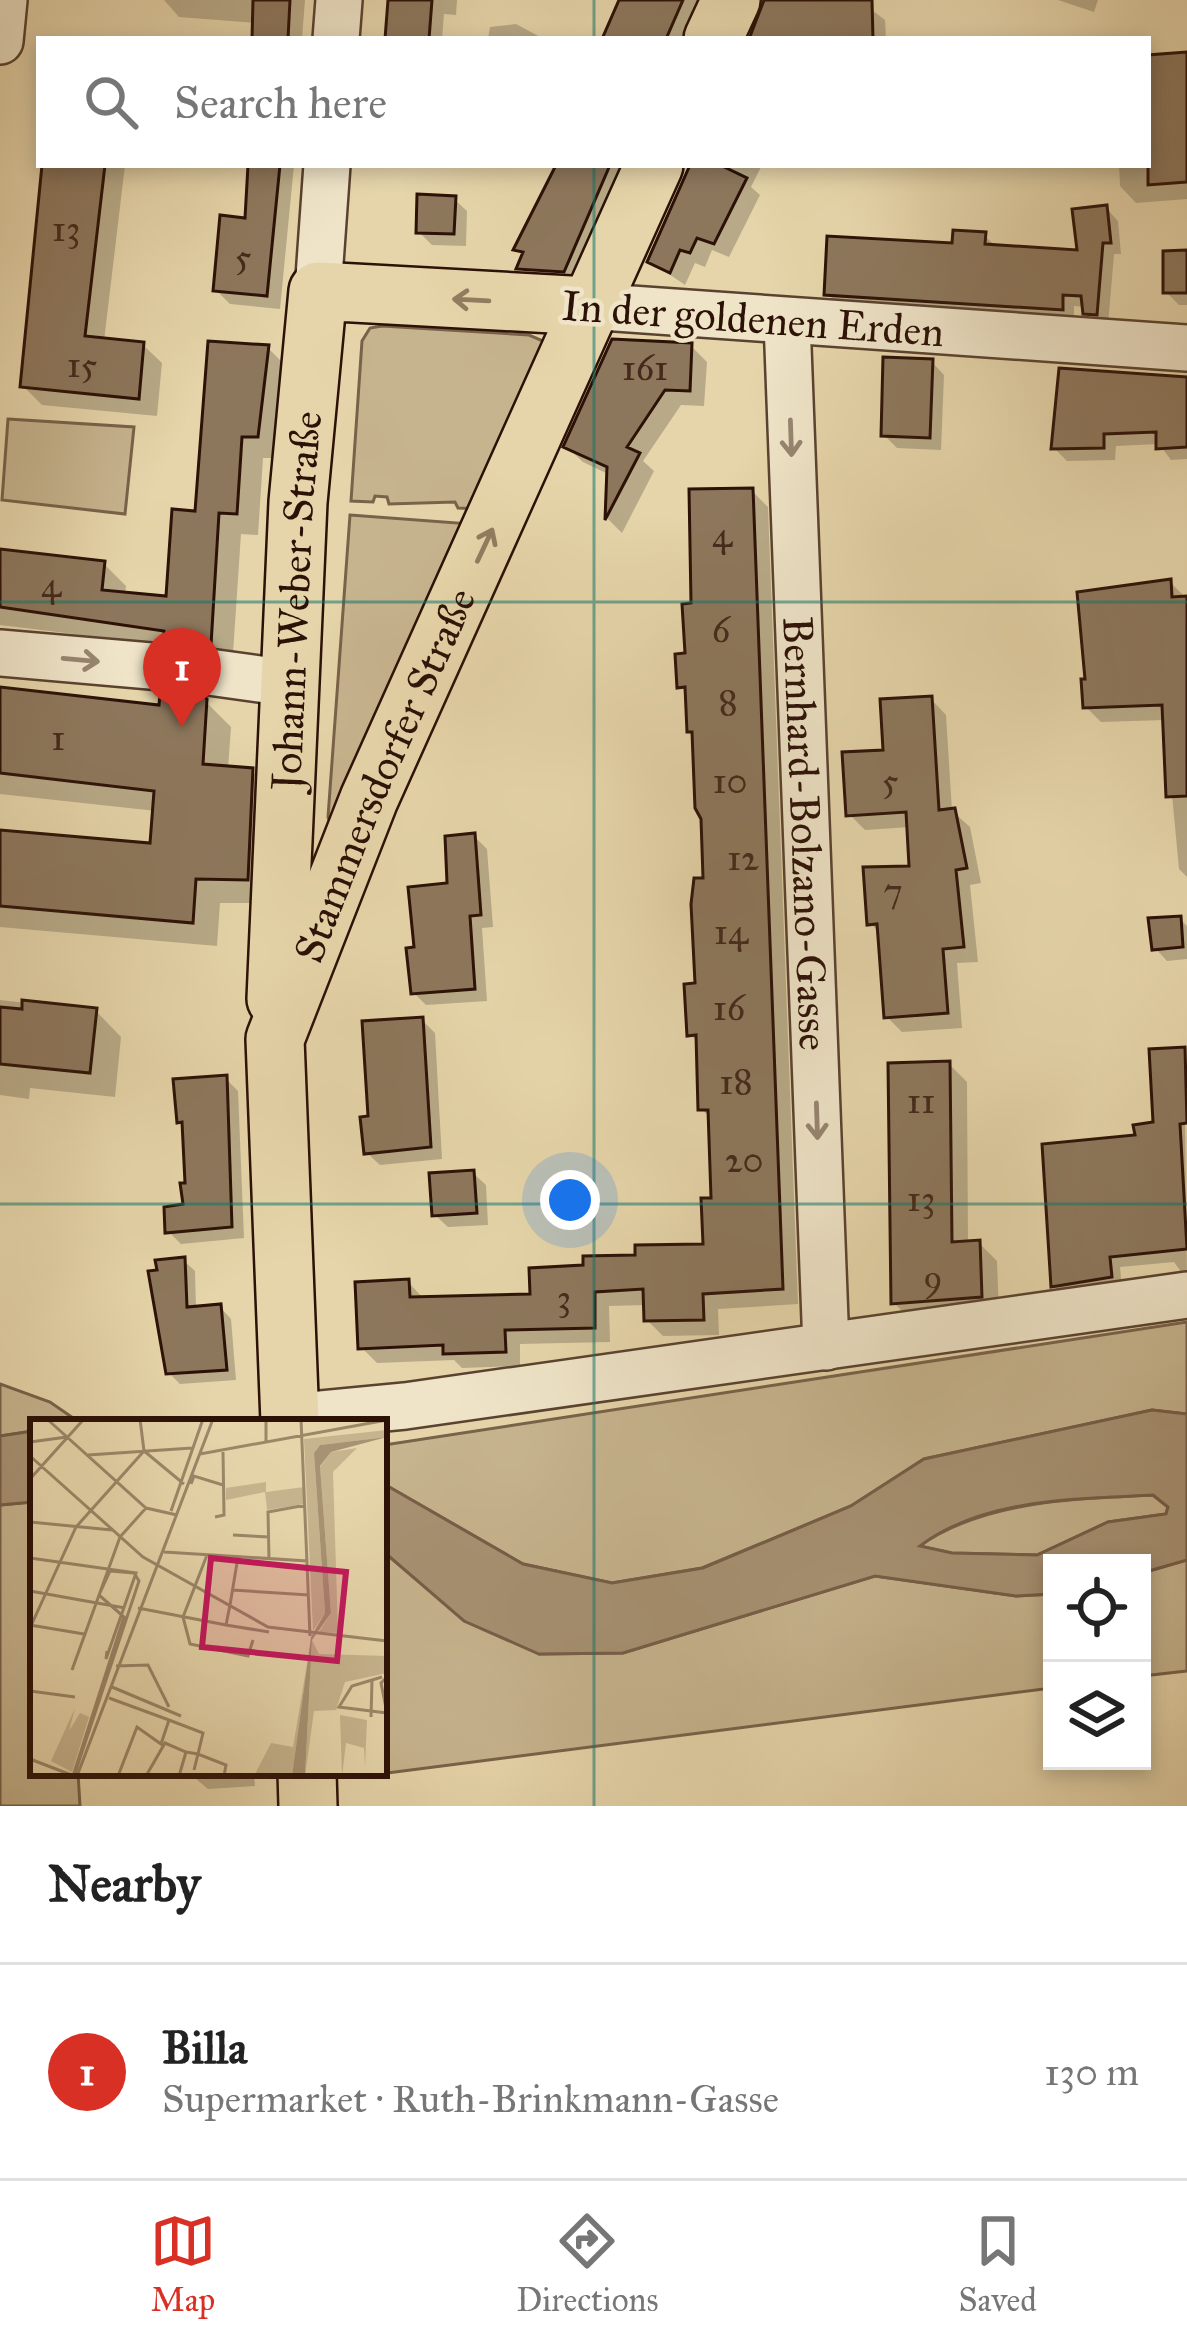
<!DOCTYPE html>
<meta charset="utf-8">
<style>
:root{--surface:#fff;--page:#f2f2f2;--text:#222;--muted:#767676;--line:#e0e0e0;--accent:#d93025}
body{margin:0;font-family:"IM FELL Great Primer",serif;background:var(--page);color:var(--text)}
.controls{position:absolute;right:36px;bottom:36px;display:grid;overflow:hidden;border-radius:0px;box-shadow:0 6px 18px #0003}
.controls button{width:108px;height:108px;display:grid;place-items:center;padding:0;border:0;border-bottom:3px solid var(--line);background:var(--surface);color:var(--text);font:60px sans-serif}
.you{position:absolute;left:570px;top:1200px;width:42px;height:42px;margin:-30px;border:9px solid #fff;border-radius:50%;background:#1a73e8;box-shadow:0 0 0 18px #1a73e833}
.badge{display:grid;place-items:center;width:78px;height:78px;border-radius:50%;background:var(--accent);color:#fff;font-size:39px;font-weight:700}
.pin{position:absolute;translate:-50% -99px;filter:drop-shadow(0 3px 6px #0008)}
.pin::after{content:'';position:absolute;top:63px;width:42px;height:36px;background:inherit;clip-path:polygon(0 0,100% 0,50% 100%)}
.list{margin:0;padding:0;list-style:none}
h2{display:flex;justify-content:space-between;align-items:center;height:156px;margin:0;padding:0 48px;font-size:51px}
h2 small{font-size:39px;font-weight:400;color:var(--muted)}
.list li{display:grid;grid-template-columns:78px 1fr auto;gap:36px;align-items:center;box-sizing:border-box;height:216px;padding:0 48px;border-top:3px solid var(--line)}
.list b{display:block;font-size:45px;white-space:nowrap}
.list p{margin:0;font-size:39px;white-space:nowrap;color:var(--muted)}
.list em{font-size:39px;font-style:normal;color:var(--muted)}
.icon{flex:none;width:66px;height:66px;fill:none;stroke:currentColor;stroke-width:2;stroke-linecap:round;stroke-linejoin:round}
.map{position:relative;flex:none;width:1187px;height:1806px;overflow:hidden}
.search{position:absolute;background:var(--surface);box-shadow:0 6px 18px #0003;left:36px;right:36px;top:36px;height:132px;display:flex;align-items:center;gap:30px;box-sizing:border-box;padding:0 42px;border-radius:0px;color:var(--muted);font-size:45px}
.sheet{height:372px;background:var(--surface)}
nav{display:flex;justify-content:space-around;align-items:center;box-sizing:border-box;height:168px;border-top:3px solid var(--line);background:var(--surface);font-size:33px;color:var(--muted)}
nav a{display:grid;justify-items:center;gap:6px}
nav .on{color:var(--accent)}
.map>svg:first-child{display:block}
.green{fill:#c6b48e;stroke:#79624a;stroke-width:3}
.water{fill:#a79273;stroke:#765e48;stroke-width:3;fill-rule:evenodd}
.shadow{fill:#0003}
.building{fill:#8d775c;stroke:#2c1107;stroke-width:3}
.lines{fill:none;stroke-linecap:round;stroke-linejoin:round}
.minor-casing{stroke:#5a4230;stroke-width:50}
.major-casing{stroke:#2c1107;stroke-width:62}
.minor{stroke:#efe4c8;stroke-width:45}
.major{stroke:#e6d5aa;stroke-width:57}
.oneway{stroke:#927d61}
.oneway2{stroke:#978571}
.grid{fill:none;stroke:#0f766e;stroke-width:3;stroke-opacity:0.55}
.labels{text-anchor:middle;stroke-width:9;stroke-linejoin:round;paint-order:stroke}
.number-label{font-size:36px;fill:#442a1c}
.street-label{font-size:42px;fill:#2c1107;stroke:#efe4c8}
.inset-road{fill:none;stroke:#9c8769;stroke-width:3}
.view{fill:#c2185b;fill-opacity:0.15;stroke:#c2185b;stroke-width:6}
.inset-edge{fill:none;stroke:#2c1107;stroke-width:6}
</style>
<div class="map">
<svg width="1187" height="1806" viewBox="0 0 1187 1806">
<rect width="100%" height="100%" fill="#e6d5aa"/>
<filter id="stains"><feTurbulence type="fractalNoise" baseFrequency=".00167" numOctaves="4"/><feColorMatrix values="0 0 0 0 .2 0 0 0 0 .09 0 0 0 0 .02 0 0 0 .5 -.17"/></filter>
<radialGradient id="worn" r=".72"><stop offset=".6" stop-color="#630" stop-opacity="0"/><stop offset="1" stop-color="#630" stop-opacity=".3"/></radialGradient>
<path class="green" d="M382,326L529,335L550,344L482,509L458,508L455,502L389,504L387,497L375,496L373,502L351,501L362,341L370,328Z
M8,419L134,427L125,514L2,500Z
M350,515L471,524L331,825L328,817Z
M1187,1322V1414L1152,1410L924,1459L851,1506L702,1568L612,1583L523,1564L384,1484V1445Z
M0,1384L50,1402L79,1422H33V1431L0,1436Z
M1153,1495L1168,1507L1166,1514L1108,1522L1037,1555L952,1553L919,1546C986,1500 1074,1499 1153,1495Z
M33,1502V1773H78L80,1806H0V1505Z
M384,1552L416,1579L539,1654L623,1653L875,1576L1016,1596L1052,1594V1688L364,1776L384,1773Z
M1187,1560V1671L1142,1676V1573Z"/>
<path class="water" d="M1152,1410L1187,1414V1560L1142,1573V1563H1052V1594L1016,1596L875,1576L623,1653L539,1654L464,1621L384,1552V1484L523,1564L612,1583L703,1568L851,1506L924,1459ZM1153,1495L1168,1507L1166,1514L1108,1522L1037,1555L952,1553L920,1546C983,1498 1077,1499 1153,1495Z
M33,1431V1502L0,1505V1436Z"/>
<path class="shadow" d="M164,0H305L302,39H255L256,23L179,17Z
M390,0H457L456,15L444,14L442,39H388Z
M622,0H707L689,39H606Z
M770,0H859L885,20L886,39H753Z
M1058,0H1098L1094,12Z
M516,24L544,39H488L490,27Z
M1187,57V199L1136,203L1120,186L1119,165H1148V58Z
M46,165H125L104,341L143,345L162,363L157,416L42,405L23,386Z
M251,165H294L280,309L230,304L216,290L248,221Z
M557,165H632L578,285L534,282L520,268L525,257L517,249Z
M695,165H762L751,187L760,195L729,257L712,250L705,267L695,263L685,285L650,261Z
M454,199L467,211L466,246L432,245L419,232Z
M1106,208L1118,221L1121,254H1114L1108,325H1098L1086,307L1074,306V320L839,306L827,293L984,235L997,248L1080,253Z
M1187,253V305H1179L1166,292Z
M691,346L707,362L704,406L681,405L643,461L654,471L622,533L608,519L610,475L583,462L567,447Z
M268,348L290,370L279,458H263L258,535L241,534L232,668L190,662L178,651L131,641L0,625V552L104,564L126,586L125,595L169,600L198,514Z
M932,362L944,375L941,450L897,448L884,435Z
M1187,380V459L1171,460L1159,444L1116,446L1115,460L1067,461L1054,448Z
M752,491L768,507L798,1304L718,1309L719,1335L663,1336L647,1320L646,1305L609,1306L610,1342L520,1344V1366L462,1368L454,1360L377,1363L361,1347L408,1282L425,1300L533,1296L586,1268L706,1247L714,1201L711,1118L701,1109L699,1043L690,1034L706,881L696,736L690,731L689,695L680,686L694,606Z
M1170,582L1187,599V877L1179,869L1165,720L1101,722L1086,707L1080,595Z
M0,690L162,709L205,701L231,727L228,769L252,771L277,796L272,903H220L217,946L0,927V833L153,847L156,811L0,794Z
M931,699L946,715L952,811L970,827L981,883L970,885L978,962L957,963L962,1028L902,1032L887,1017L881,934L870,923L913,868L910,827L865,830L849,814L886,753Z
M474,836L487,849L493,927L482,928L487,1001L426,1005L414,993L418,950Z
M1180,919L1187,926V959L1167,961L1155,948Z
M0,1000L96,1011L121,1037L115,1097L30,1088L29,1099L0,1095Z
M422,1020L435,1033L442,1159L380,1165L367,1153L372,1119Z
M1184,1050L1187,1280L1174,1262L1120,1267L1122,1288L1065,1297L1054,1286L1138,1138L1156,1125Z
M949,1064L967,1082L968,1244L979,1243L997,1261L999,1314L912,1321L894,1303Z
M225,1078L238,1091L244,1238L181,1244L168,1231L186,1207L185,1127L180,1121Z
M473,1173L486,1185L488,1225L448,1227L435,1215Z
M183,1260L195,1271L196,1309L220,1307L231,1319L236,1380L180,1384L169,1373Z
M189,1773H254L255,1786L208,1789Z"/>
<path class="building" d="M253,0H290L288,39H252Z
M388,0H432L429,39H385Z
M619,0H683L666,39H602Z
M764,0H872L873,39H749Z
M1187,52V182L1148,185V55Z
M42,165H105L85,336L144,342L139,399L20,387Z
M248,165H280L267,296L213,291L220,215L245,218Z
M556,165H610L564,272L516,269L523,252L513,250Z
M690,165H720L747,178L714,244L697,238L690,253L680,250L670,273L647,262Z
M417,194L456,196L454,234L416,233Z
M1107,205L1111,243H1103L1097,315L1083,314L1081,296L1063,295V310L824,295L827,236L952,243L953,230L986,232L985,244L1077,250L1072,209Z
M1187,250V293H1163V251Z
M612,339L692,343L690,391L665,390L627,447L640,453L605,520L607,467L563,447Z
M208,341L269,345L258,437H242L237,514L219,513L211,645L187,657L164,640V631L0,607V549L105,561L102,590L166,596L172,509L195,511Z
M883,357L933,359L930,438L881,436Z
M1059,368L1187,377V447L1156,449V432L1104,434V448L1051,449Z
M753,488L783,1289L703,1294L704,1320L644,1321L643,1289L595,1292V1328L505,1330L506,1352L443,1354V1345L358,1349L355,1282L409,1279L410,1297L530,1294L529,1268L583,1265V1256L635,1255V1245L703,1244L701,1198H711L708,1110H698L696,1035L687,1036L684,984L695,983L691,904L694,878H703L701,819L695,808L692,732H687L685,687L677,688L675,654L685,653L682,604L691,603L689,489Z
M1171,579L1172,597L1187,596V796L1166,797L1162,705L1083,708L1081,679H1085L1077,592Z
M184,682L207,699L203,764L253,768L248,880L196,879L193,923L0,906V830L150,843L154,791L0,773V687L159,705L160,694Z
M932,696L939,810L955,808L967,868L956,870L964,947L943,949L948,1013L884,1018L877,924L867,925L863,867L909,866L906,812L846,816L842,752L883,750L880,699Z
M475,833L481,915L470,916L475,989L411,994L406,948L414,947L408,887L447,883L445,836Z
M1181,916L1183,947L1152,950L1148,918Z
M22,1000L97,1008L90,1073L0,1064V1007L22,1009Z
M423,1017L431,1147L364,1154L360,1117L368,1116L362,1021Z
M1185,1047L1187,1123L1180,1124L1187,1249L1110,1257L1112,1277L1051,1287L1042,1144L1135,1135L1133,1125L1153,1122L1149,1049Z
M950,1061L952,1242L980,1240L982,1297L891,1304L888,1063Z
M227,1075L232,1227L165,1233L164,1207L183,1204L180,1183H185L182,1122L177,1123L173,1079Z
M474,1170L477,1213L432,1216L429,1173Z
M185,1257L187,1307L221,1304L227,1370L166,1374L148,1271L157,1270L155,1260Z"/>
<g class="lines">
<g class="minor-casing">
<g id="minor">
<path d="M336,39L339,0"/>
<path d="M0,41L4,0"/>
<path d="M318,291L327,165"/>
<path d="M588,306L1187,348"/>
<path id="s1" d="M787,321L826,1347"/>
<path d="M0,653L162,667"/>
<path d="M209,672L289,683"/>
<path d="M290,1417L405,1406L1187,1295"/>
</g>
</g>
<g class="major-casing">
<g id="major">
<path d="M713,39L731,0"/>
<path id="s2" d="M276,999L298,502L318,291L588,306"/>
<path id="s3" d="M290,1422L275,1039L369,799L654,165"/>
<path d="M307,1773L308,1806"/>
</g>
</g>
<use href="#minor" class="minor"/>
<use href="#major" class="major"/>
</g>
<defs><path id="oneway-shaft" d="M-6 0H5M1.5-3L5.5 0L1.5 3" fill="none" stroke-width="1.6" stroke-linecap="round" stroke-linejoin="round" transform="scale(3)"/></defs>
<g class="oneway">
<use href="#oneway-shaft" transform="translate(471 300) rotate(-177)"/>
<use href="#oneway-shaft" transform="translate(485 545) rotate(-65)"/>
</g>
<g class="oneway2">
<use href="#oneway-shaft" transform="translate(791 438) rotate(88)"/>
<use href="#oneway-shaft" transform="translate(81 660) rotate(5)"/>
<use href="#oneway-shaft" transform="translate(817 1121) rotate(88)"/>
</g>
<path class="grid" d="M594,0V39M594,165V1806M0,602H1187M0,1204H1187"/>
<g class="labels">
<g class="number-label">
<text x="66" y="241">13</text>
<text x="243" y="269">5</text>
<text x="82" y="377">15</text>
<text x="645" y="380">161</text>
<text x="722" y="547">4</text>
<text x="51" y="597">4</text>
<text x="721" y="642">6</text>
<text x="728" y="715">8</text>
<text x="58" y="750">1</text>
<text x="730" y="793">10</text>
<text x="890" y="793">5</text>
<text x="743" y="870">12</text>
<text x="893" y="903">7</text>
<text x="731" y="944">14</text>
<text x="729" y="1020">16</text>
<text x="736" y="1094">18</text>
<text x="921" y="1113">11</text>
<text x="744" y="1172">20</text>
<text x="921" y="1211">13</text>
<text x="933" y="1290">9</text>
<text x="564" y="1310">3</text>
</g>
<g class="street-label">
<text transform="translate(753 318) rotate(4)" y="15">In der goldenen Erden</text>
<text dy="15" stroke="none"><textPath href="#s2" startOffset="399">Johann-Weber-Straße</textPath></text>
<text dy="15" stroke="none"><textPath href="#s3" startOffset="669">Stammersdorfer Straße</textPath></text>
<text dy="15" stroke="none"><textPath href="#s1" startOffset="513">Bernhard-Bolzano-Gasse</textPath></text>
</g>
</g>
<g transform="translate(30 1419)">
<rect width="357" height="357" fill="#e6d5aa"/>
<path d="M357,11V18L290,26L284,34L295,194L283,212L274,20ZM327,29L303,53L308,214L289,213L301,194L290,48L301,33ZM236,63V73L274,68L275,85L237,91L235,73L196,81V69ZM282,221L289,235L357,237V254L315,263L306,291L284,292L275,357ZM279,233L262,357H224L241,324L263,328ZM45,289L39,312L50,294L59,298L42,353L21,342ZM310,296L337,301L335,348L334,329L316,324L312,357Z" fill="#c6b48e"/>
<path d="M357,18L301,33L290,47L301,194L282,221L275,356L262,357L281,218L295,194L284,34L290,26Z" fill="#a79273"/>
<path class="inset-road" d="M17,0L116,89L147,96M110,0L114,32L154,65M271,0L280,217M0,23L37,18M236,23V0L271,1M170,35L357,1M58,36L162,29M0,37L113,138L238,208L357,222M0,60L54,0M161,65L164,57L193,66M141,92L173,0M185,98L194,96L193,33M0,103L82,111M203,116L239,118M134,133L278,142M177,136L153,198L160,225L218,237L223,221M0,139L106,154L76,240L77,232M239,140L238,93L276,86M202,171L279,176M0,172L95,189M200,186L208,138M200,186L196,206L239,213M108,189L196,206M0,206L54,215M0,209L46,108L114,32M86,247L118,246L139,288M42,251L90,118L116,89M352,258L322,267L309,288L357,294M82,268L151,297M0,272L45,278M79,279L139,301M357,294L351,264L357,258M341,298L342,261M0,340L44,357M164,351L168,335L196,346L194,357M43,357L94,198L69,176L80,152L104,154L109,162L44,357M47,357L183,0M88,357L107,308L131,325L139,301L173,314L168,335L156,333M116,357L135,324L156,333L149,357"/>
<path class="view" d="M181,139L316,153L307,242L172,228Z"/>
<rect width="357" height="357" class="inset-edge"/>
</g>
<rect width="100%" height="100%" filter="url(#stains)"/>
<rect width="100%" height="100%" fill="url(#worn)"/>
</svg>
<div class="controls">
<button><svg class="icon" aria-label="locate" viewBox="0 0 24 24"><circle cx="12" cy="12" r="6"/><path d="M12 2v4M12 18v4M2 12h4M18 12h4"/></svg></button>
<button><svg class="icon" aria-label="layers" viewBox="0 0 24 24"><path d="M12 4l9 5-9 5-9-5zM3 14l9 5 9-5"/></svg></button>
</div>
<div class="you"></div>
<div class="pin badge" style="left:182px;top:727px">1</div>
<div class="search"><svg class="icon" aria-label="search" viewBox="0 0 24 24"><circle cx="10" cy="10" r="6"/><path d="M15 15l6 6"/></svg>Search here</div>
</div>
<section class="sheet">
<h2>Nearby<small></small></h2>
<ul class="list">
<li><span class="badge">1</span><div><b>Billa</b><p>Supermarket · Ruth-Brinkmann-Gasse</p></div><em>130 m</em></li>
</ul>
</section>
<nav>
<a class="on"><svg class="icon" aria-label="map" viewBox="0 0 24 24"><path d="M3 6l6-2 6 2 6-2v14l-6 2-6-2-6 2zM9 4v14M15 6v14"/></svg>Map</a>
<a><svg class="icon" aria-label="directions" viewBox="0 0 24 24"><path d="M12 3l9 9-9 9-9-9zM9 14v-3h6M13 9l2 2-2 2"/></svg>Directions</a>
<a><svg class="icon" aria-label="saved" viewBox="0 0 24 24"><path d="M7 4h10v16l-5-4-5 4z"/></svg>Saved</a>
</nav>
